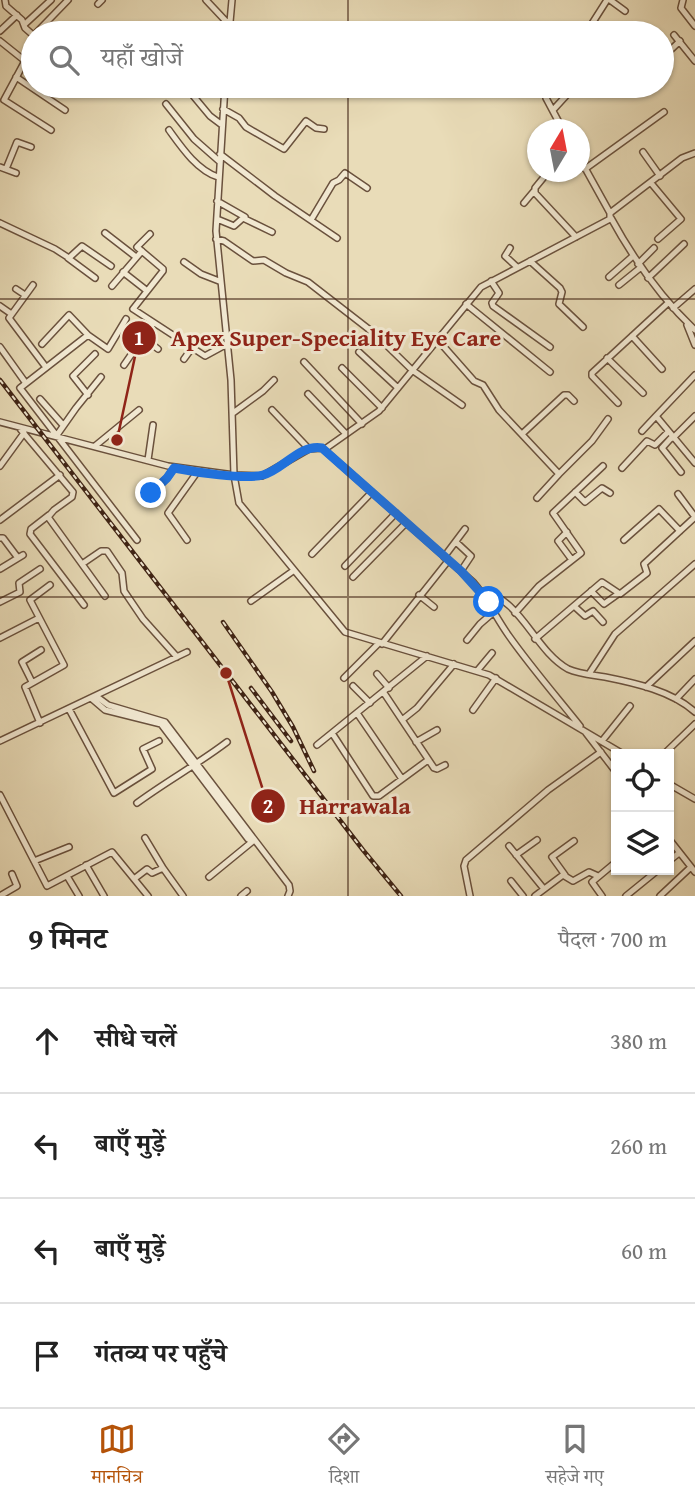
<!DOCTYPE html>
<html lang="hi">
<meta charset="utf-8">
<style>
:root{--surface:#fff;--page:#f6f6f6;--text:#222;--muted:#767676;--line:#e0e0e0;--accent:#b45309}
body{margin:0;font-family:"Gentium Book Plus","Noto Serif Devanagari",serif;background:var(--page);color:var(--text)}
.controls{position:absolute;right:21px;bottom:21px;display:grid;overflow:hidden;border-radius:0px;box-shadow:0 2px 5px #0004}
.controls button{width:63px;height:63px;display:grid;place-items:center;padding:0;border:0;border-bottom:2px solid var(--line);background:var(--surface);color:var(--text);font:35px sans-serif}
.compass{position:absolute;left:527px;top:119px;width:63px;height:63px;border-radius:50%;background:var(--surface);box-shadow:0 2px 5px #0004;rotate:10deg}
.stop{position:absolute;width:21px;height:21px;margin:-16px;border:5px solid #1a73e8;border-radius:50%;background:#fff}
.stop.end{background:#1a73e8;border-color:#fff;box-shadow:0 2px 7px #0008}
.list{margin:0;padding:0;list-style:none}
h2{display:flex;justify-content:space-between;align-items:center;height:91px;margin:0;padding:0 28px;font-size:30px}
h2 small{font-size:23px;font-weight:400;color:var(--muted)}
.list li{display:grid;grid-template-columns:46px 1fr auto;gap:21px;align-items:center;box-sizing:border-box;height:105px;padding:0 28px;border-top:2px solid var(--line)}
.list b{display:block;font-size:26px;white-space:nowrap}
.list em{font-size:23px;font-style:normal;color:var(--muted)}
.icon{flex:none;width:38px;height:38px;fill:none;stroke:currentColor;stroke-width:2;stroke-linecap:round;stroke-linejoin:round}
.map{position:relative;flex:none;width:695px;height:896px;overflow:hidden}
.search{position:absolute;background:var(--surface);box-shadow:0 2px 5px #0004;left:21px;right:21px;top:21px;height:77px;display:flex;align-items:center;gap:18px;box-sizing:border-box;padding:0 24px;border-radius:38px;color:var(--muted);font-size:26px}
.sheet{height:511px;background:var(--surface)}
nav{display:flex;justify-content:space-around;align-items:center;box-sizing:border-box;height:98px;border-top:2px solid var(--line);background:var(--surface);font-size:19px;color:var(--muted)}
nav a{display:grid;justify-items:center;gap:4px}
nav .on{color:var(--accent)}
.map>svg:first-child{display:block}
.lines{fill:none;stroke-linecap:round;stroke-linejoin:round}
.minor-casing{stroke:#6a513d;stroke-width:8}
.minor{stroke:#f1e8d1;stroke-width:5}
.rail-casing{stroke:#3f2314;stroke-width:4.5}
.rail{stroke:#f1e8d1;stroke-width:2;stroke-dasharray:5;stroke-linecap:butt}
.route{stroke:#1a73e8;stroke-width:9}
.grid{fill:none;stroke:#3f2314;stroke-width:2;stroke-opacity:0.55}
.leader{fill:none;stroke:#8f2418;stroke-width:2.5}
.callout-dot{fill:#8f2418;stroke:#f1e8d1;stroke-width:2.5}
.mark-label{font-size:21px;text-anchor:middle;font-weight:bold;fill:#fff}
.callout-label{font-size:24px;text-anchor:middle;font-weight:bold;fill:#8f2418;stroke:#f1e8d1;stroke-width:6;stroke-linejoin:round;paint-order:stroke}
</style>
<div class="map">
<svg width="695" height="896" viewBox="0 0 695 896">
<rect width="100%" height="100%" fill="#e9dcb8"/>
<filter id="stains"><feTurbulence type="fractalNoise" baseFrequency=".00286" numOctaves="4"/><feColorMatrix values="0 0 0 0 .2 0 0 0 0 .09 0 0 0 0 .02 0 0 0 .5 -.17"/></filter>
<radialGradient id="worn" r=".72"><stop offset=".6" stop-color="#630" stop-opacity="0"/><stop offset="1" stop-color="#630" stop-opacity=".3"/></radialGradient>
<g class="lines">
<g class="minor-casing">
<path id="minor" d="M5,0L6,6L22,20L25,28L33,35
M206,0L237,33
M610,0L625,11
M683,0L681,8L695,26
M98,4L102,0
M25,24L51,0
M0,31L17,15
M36,33L68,0
M215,33L228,23
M229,33L232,0
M586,33L607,0
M674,35L695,61
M0,41L25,61L4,100L51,130
M662,58L680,41
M16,77L65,110
M185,86L210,116L222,125
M225,86L216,231L231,380L234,475L239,503L345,632L489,675L623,754
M549,86L545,92L546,98L563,130
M166,104L194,139L219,161
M223,109L239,118L246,127L284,149L306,121L316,128L324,129
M553,110L575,86
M169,130C182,148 197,170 218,177
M643,152L660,176
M220,154L275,196L337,238
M0,167L16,173
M6,169L17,142L31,147
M585,169L664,112
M544,177L535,188V193L576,237
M651,183L681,219L658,239
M217,201L245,217
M524,203L534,191
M610,213L682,158L695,153
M611,218C634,260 660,297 695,330
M217,219L234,226L243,218L272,232
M311,220L333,183L339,180L345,173L367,188
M0,223L55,249L69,258L82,246L111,266
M105,233L136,257
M150,234L137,247L163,269V271L133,309L205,356L227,344
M216,239L224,241L253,261L264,260L286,273L308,282L375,334L412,370L462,405
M510,248L505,256L517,267
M68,258L95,278
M530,261L560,288L562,292L559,304L583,327
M184,262L201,274L219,281
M638,264L654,248
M123,272L146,290
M609,277L633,256
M648,278L684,244
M491,281L499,293L492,303L493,306L550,347
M33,285L9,318L45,366
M619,285L640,268
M112,286L142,251
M16,289L25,295
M466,304L550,372
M0,306L10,313
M673,308L695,289
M126,319L108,349L88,335L20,388L137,540
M687,325L695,345
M632,336L662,369
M143,337L158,349
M437,339L474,381L483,385L499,410L559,474L592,441L608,419
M42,344L69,315L88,335
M0,347L25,382
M359,352L398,388
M607,358L643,393
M184,359L192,348
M304,362L362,424
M124,365L153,323
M342,368L382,408
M695,375L656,416L695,463
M308,394L346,434
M88,395L73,376L95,354
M40,399L63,425
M618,403L592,376V373L668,303
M272,410L309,449
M233,413L263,391L274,380
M0,422L168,466L234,475L262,476L309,449L322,448L473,582C488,599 496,618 509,636C531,667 556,696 580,726
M21,430L73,492L72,497L54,510L48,517L105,596
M642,431L656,416
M522,434L564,395H568L574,401
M57,435L76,408L101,377
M672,437L662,448L681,472
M673,438L695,416
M95,446L139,410
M325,449L379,411L481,287L610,219V213L580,159
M148,460L153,425
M0,466L24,433
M622,468L647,441L655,445L668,432
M575,492L585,502L602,488L610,493
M151,493L167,478L174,468
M678,494L695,517
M537,498L559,474
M49,515L31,529L30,534L84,605
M0,520L60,475
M567,532L558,541L572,560
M0,538H3L18,558
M187,540L168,513L198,471
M624,540L659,509L680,531
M456,542L471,556L461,571
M312,554L372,492
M444,557L465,529
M82,564L101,551H107L122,573L124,591L143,619L177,657
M345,566L396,513
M0,569L23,555
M353,577L406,523
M481,591C521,598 534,650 568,669C579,674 593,675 605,677C635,683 672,691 695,712
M591,591L604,604L618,594
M419,595L434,607
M251,601L293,571
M0,602L20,592L19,583L40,569
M574,606L585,616L593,611L603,622
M515,613L539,586L581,553L553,513L603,466
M0,638L39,618
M535,639L602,582L620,594L647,573L644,564L695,517
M467,640L480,624L495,611
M382,644L448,561
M477,671L492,653
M377,674L389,688
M589,674L615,634L695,564
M344,678L379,643
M32,682L22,662L41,650
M353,686L370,703
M646,687L695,641
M384,693L434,768L437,769L445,765
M96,696L108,705L165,722L289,885L290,891L288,896
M91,698L105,710L161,724L248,839L255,841
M676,699L695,679
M69,709L114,793L152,769L143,749L159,741
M473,710L496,678
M357,713L402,779
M402,720L417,708L454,664
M40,723L25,687L64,665L30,600L50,585
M332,733L373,796H379L428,760
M586,733L616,772
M0,741L187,652
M602,741L630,706
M416,742L437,730
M317,745L427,656
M664,754L695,724
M669,784L695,799
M0,795L47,886L112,852L148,896
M137,803C167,781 198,764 227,742
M145,838L163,868
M669,839L695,872
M509,846L544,889
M516,855L537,840
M34,861L69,847
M669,861L679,853
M86,865L104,896
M565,875L552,857L574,841
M67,876L79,896
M209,877L253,841
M134,879L147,869L152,873L163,868L183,896
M511,881L523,896
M0,896L17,886L12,874
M241,896L247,891
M470,896L464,866L466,860L548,790L601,752
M535,896L563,875L573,881L589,872L598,876
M602,896L592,882L616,862
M626,896L658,870
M660,896L691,867"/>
</g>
<use href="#minor" class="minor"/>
<g class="rail-casing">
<path id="rail" d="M0,380L363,850L401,896
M223,622L272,692L293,727L314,771
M251,688L291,741"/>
</g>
<use href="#rail" class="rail"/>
</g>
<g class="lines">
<path class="route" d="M151,493L167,478L174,468C195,472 244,480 263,475C283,470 299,444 322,448L461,571L489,602"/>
</g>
<path class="grid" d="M348,0V33M348,86V896M0,299H695M0,597H695"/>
<path class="leader" d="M117 440L139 338M226 673L268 806"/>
<g class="callout-dot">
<circle cx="117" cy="440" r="7"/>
<circle cx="226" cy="673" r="7"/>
<circle cx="139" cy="338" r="18"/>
<circle cx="268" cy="806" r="18"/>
</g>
<g class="mark-label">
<text x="139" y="345">1</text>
<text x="268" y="813">2</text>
</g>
<g class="callout-label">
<text x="336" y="346">Apex Super-Speciality Eye Care</text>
<text x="355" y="814">Harrawala</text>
</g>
<rect width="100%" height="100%" filter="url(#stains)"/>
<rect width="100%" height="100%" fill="url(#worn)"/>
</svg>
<div class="controls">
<button><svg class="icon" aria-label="locate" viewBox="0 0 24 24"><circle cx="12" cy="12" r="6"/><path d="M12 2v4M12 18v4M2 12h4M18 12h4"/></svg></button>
<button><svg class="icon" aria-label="layers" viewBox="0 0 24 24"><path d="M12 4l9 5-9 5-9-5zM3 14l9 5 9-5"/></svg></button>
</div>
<svg class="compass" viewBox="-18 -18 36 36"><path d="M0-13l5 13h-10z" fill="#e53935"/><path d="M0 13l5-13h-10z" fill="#767676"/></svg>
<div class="stop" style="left:489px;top:602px"></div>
<div class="stop end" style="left:151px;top:493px"></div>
<div class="search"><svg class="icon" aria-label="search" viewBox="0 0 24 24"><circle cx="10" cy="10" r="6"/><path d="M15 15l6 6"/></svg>यहाँ खोजें</div>
</div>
<section class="sheet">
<h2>9 मिनट<small>पैदल · 700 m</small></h2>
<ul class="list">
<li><svg class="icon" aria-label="ahead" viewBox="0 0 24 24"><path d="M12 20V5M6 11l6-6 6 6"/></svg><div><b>सीधे चलें</b></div><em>380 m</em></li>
<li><svg class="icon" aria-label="left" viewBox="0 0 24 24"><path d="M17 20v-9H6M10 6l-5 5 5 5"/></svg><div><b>बाएँ मुड़ें</b></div><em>260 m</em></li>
<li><svg class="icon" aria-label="left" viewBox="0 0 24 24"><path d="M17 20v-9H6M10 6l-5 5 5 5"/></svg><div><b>बाएँ मुड़ें</b></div><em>60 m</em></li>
<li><svg class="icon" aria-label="arrive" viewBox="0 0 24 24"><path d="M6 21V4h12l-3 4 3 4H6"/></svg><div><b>गंतव्य पर पहुँचे</b></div></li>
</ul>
</section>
<nav>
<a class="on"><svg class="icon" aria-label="map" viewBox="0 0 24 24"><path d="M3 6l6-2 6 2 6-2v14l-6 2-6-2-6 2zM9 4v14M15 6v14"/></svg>मानचित्र</a>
<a><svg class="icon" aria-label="directions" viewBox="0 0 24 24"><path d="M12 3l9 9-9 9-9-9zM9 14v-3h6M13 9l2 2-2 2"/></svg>दिशा</a>
<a><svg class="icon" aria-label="saved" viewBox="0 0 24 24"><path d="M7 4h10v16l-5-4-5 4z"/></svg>सहेजे गए</a>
</nav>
